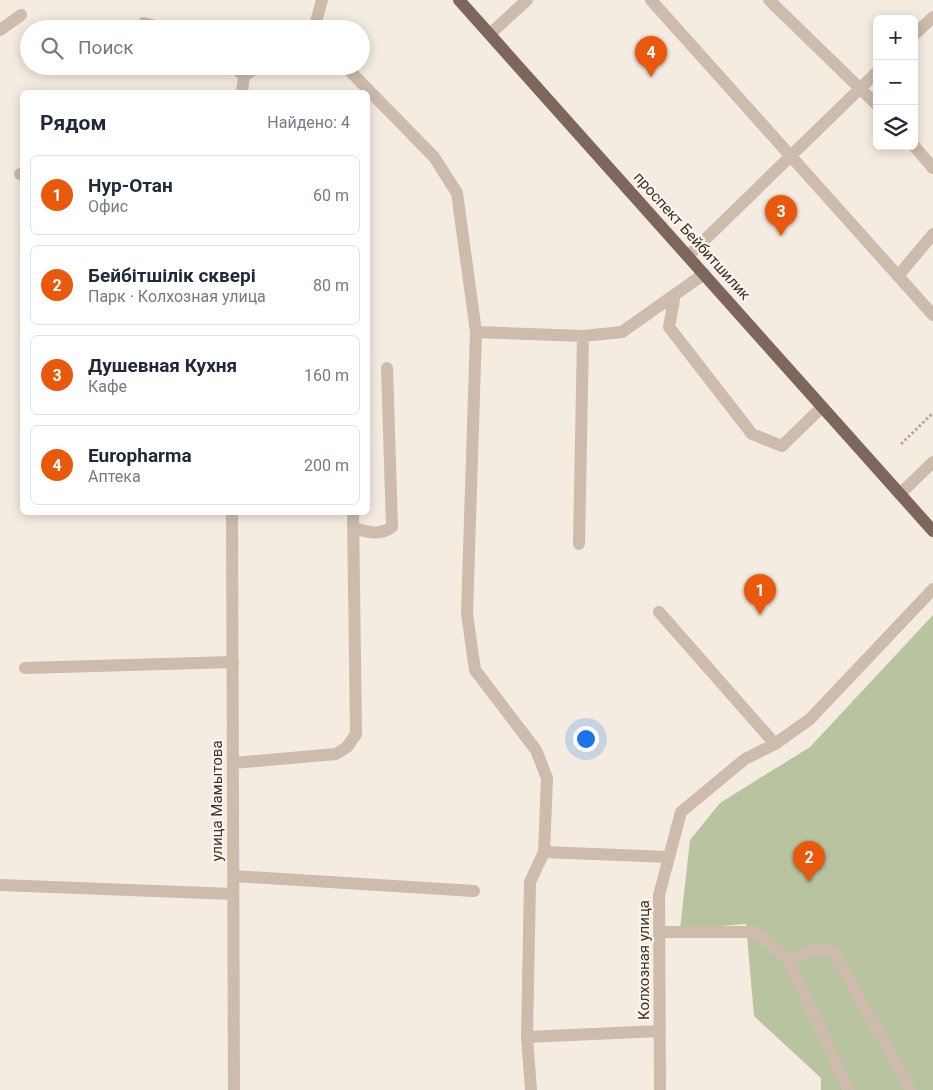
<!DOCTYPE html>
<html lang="ru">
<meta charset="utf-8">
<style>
:root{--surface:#fff;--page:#f2f2f3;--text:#1f2937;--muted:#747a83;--line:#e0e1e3;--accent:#ea580c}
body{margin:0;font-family:Roboto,sans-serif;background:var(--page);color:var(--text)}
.controls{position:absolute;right:15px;top:15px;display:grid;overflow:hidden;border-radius:8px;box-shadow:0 2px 12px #0003}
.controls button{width:45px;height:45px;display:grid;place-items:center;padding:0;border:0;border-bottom:1px solid var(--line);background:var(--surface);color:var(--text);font:25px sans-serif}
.you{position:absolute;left:585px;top:738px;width:18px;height:18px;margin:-12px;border:4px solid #fff;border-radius:50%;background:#1a73e8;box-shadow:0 0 0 8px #1a73e833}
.badge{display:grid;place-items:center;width:32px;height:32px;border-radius:50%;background:var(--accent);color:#fff;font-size:16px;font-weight:700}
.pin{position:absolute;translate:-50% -41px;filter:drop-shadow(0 1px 2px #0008)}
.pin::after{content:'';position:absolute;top:26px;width:18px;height:15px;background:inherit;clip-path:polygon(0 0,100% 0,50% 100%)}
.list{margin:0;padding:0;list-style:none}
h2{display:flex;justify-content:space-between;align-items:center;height:65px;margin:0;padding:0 20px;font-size:21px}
h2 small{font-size:16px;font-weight:400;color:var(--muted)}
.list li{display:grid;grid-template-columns:32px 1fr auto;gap:15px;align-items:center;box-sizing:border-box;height:80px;margin:0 10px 10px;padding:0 10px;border:1px solid var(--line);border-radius:8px}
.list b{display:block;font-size:19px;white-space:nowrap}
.list p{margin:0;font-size:16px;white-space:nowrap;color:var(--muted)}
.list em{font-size:16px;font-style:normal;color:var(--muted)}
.icon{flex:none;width:28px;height:28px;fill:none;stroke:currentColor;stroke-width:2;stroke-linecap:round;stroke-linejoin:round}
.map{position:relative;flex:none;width:933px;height:1090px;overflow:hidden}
.search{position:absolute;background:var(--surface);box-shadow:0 2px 12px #0003;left:20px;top:20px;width:350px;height:55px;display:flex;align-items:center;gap:12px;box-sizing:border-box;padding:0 18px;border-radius:28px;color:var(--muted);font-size:19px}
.panel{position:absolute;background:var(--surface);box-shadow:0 2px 12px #0003;left:20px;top:90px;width:350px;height:425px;border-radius:8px}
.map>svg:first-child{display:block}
.green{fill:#b8c4a0}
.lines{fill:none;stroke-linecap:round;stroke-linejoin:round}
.path{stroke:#b9a596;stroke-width:3;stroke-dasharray:2.5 2.5;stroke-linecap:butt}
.minor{stroke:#cdbbac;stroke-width:12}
.major{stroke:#7d675c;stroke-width:12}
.labels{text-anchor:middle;stroke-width:4.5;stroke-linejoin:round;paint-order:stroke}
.street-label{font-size:15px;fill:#3b302b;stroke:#fbf5ee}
</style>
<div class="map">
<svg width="933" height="1090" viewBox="0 0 933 1090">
<rect width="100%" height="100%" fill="#f4ebe1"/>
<path class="green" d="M933,615V1090H821V1078L754,1016L746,924L680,929L690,840L720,803L810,747Z"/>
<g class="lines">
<path class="path" d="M901,444L933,413"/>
<path class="minor" d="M651,0L933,315
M769,0L877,105
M144,23L167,29
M314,29L322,0
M0,30L21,15
M490,34L527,0
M914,35L933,17
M233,66L244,76
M345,66L434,157L457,193L476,332L467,614L475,670L536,750L547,778L544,852L530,882L527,1037L660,1031
M242,92L244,76L259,66
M914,146L933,168
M20,174H22
M688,256L877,72
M898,276L933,234
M675,294L669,327L752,434L782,446L822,407
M476,332L583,336L622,332L704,274
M900,494L933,462
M232,512L234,1090
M353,528C368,532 379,536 392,527L387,368
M579,544L583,336
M659,612L775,744
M25,668L233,662
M233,763L336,754L347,747L356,734L353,512
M544,852L669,857
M233,876L474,891
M0,885L233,894
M660,932H757L788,961L849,1090
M788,961L819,948L833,951L911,1090
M527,1037L531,1090
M660,1090L659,895L681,812L745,759L775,744L810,719L933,589"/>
<path class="major" d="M459,0L933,531"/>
</g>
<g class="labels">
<g class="street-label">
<text transform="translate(692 236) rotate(48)" y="5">проспект Бейбитшилик</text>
<text transform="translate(217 801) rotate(-90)" y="5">улица Мамытова</text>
<text transform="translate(644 960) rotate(-90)" y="5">Колхозная улица</text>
</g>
</g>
</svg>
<div class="controls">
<button>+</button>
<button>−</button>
<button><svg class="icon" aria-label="layers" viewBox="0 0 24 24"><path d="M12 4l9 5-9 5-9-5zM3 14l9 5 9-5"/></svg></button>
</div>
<div class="you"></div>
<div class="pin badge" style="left:760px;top:615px">1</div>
<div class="pin badge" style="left:809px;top:882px">2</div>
<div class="pin badge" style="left:781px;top:236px">3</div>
<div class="pin badge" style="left:651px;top:77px">4</div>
<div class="search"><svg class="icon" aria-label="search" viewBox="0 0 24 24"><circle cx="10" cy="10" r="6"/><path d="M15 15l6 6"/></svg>Поиск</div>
<section class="panel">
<h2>Рядом<small>Найдено: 4</small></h2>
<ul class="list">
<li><span class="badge">1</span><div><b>Нур-Отан</b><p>Офис</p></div><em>60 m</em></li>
<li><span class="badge">2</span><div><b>Бейбітшілік сквері</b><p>Парк · Колхозная улица</p></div><em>80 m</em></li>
<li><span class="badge">3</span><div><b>Душевная Кухня</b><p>Кафе</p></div><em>160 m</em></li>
<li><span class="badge">4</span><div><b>Europharma</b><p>Аптека</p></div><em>200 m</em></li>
</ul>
</section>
</div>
